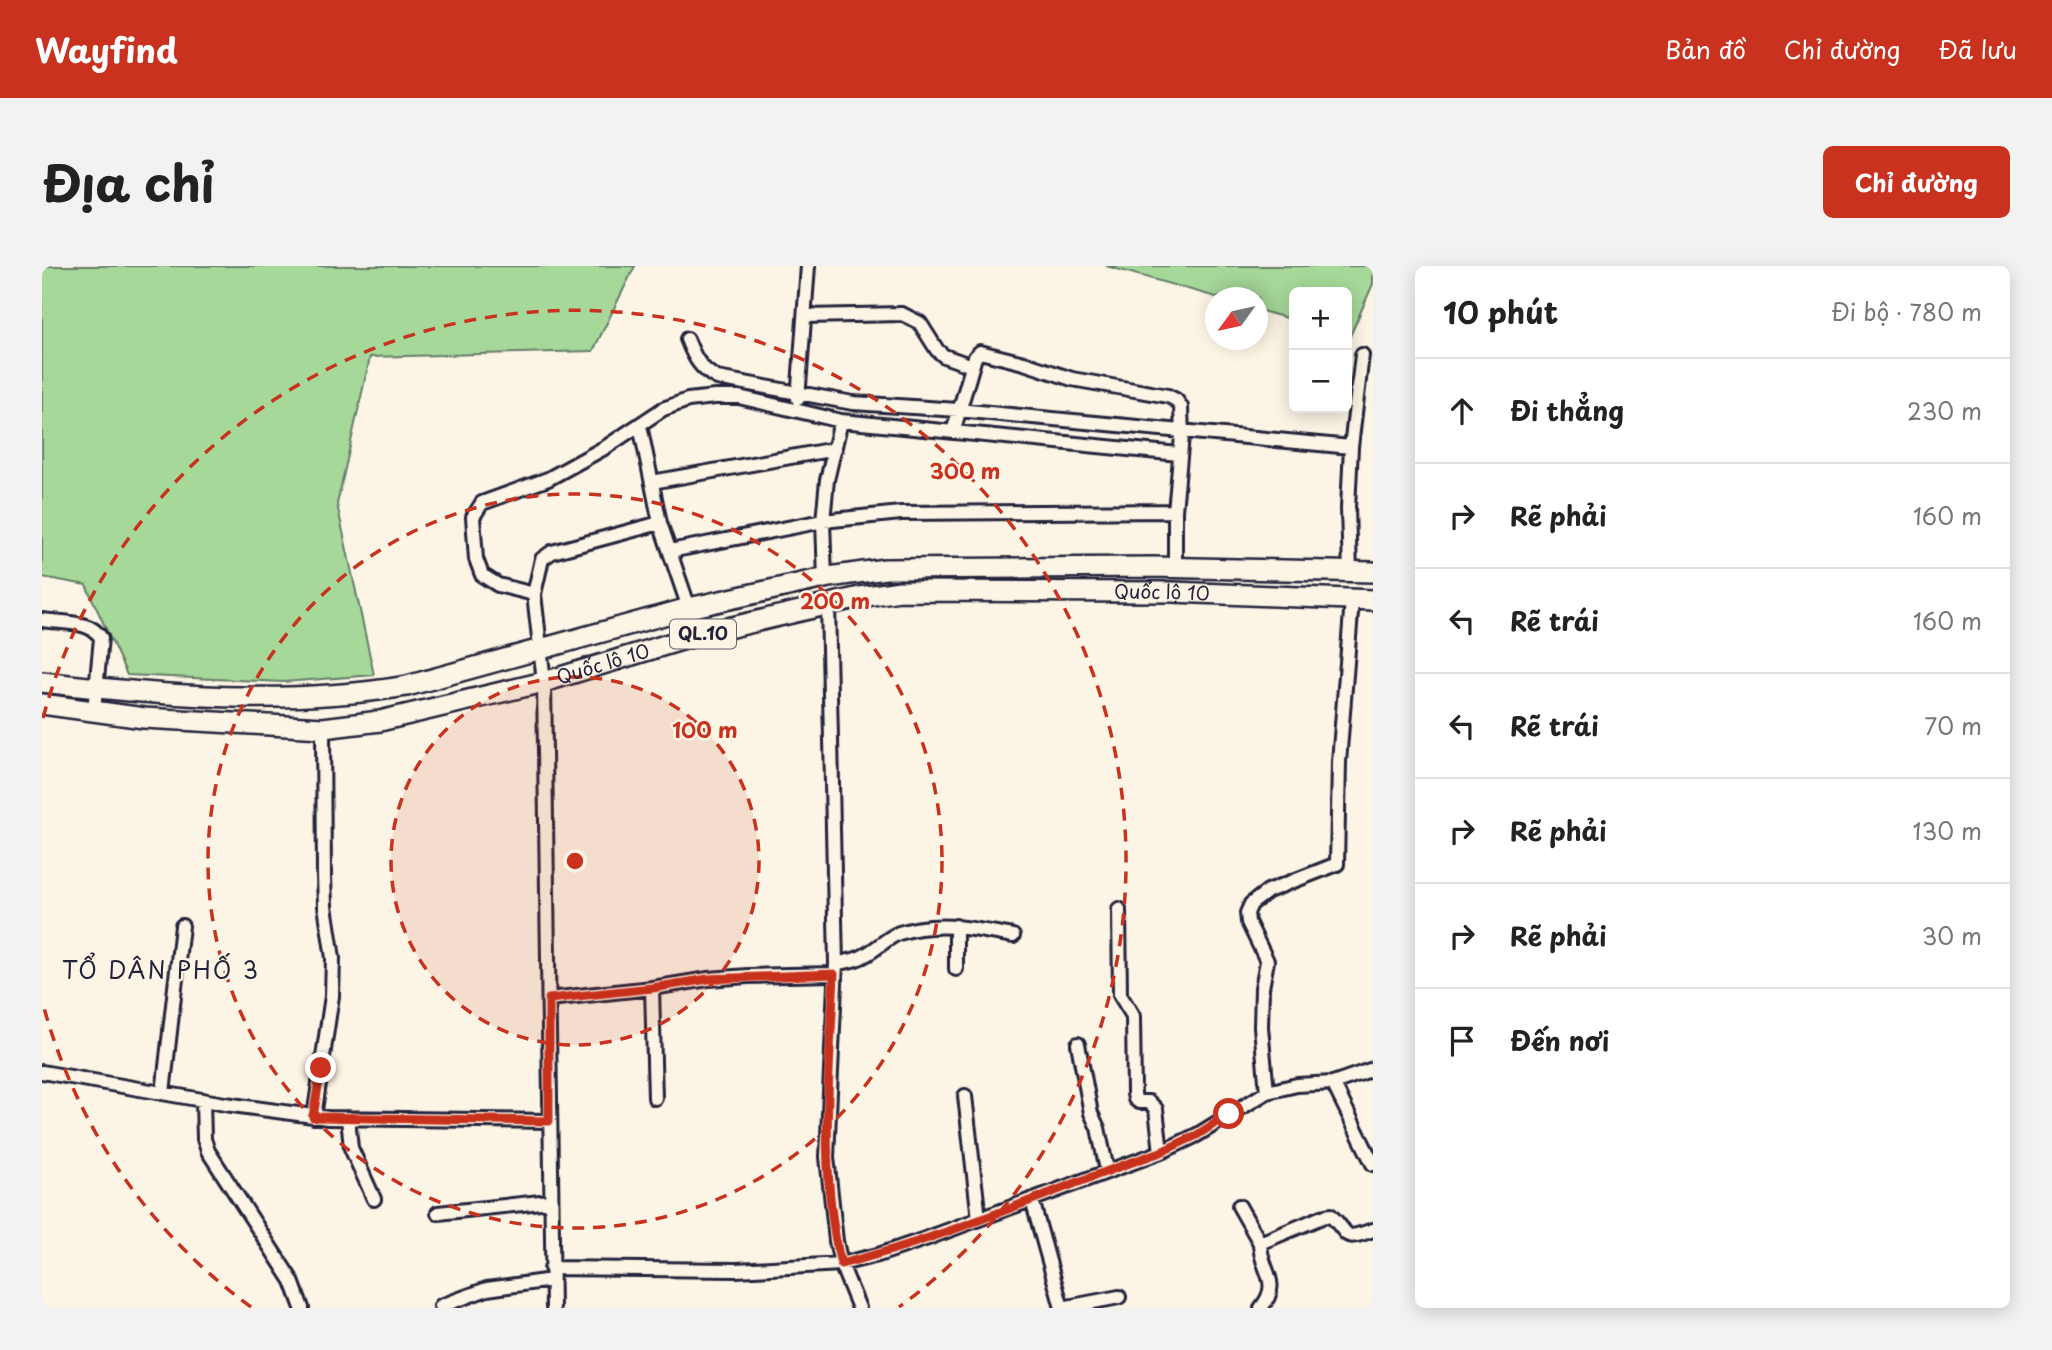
<!DOCTYPE html>
<html lang="vi">
<meta charset="utf-8">
<style>
:root{--surface:#fff;--page:#f2f2f2;--text:#222;--muted:#767676;--line:#e0e0e0;--accent:#c8321e}
body{margin:0;font-family:"Playpen Sans",sans-serif;background:var(--page);color:var(--text)}
.controls{position:absolute;right:21px;top:21px;display:grid;overflow:hidden;border-radius:10px;box-shadow:0 4px 18px #0003}
.controls button{width:63px;height:63px;display:grid;place-items:center;padding:0;border:0;border-bottom:2px solid var(--line);background:var(--surface);color:var(--text);font:35px sans-serif}
.compass{position:absolute;left:1163px;top:21px;width:63px;height:63px;border-radius:50%;background:var(--surface);box-shadow:0 4px 18px #0003;rotate:237deg}
.stop{position:absolute;width:21px;height:21px;margin:-16px;border:5px solid #c8321e;border-radius:50%;background:#fff}
.stop.end{background:#c8321e;border-color:#fff;box-shadow:0 2px 7px #0008}
.list{margin:0;padding:0;list-style:none}
h2{display:flex;justify-content:space-between;align-items:center;height:91px;margin:0;padding:0 28px;font-size:30px}
h2 small{font-size:23px;font-weight:400;color:var(--muted)}
.list li{display:grid;grid-template-columns:46px 1fr auto;gap:21px;align-items:center;box-sizing:border-box;height:105px;padding:0 28px;border-top:2px solid var(--line)}
.list b{display:block;font-size:26px;white-space:nowrap}
.list em{font-size:23px;font-style:normal;color:var(--muted)}
.icon{flex:none;width:38px;height:38px;fill:none;stroke:currentColor;stroke-width:2;stroke-linecap:round;stroke-linejoin:round}
.map{position:relative;flex:none;width:1331px;height:1042px;overflow:hidden;border-radius:10px}
header{display:flex;align-items:center;gap:42px;box-sizing:border-box;height:98px;padding:0 35px;background:var(--accent);color:#fff}
header strong{font-size:33px}
nav{display:flex;gap:38px;margin-inline-start:auto;font-size:24px}
.intro{display:flex;align-items:center;justify-content:space-between;box-sizing:border-box;height:168px;padding:0 42px}
h1{margin:0;font-size:49px}
.button{padding:18px 32px;border-radius:10px;background:var(--accent);color:#fff;font-size:24px;font-weight:700}
main{display:flex;gap:42px;padding:0 42px}
aside{flex:1;background:var(--surface);border-radius:10px;box-shadow:0 4px 18px #0003}
.map>svg:first-child{display:block}
.green{fill:#a6d899;stroke:#647d6a;stroke-width:2}
.lines{fill:none;stroke-linecap:round;stroke-linejoin:round}
.minor-casing{stroke:#22223b;stroke-width:18}
.highway-casing{stroke:#22223b;stroke-width:24}
.minor{stroke:#fcf5e5;stroke-width:12}
.highway{stroke:#fcf5e5;stroke-width:19}
.route{stroke:#c8321e;stroke-width:9}
.ring{fill:none;stroke:#c8321e;stroke-width:3.5;stroke-dasharray:12 9}
.labels{text-anchor:middle;stroke-width:5;stroke-linejoin:round;paint-order:stroke}
.shield{fill:#fcf5e5;stroke:#63616e;stroke-width:2}
.shield-label{font-size:18px;font-weight:bold;fill:#22223b}
.street-label{font-size:19px;fill:#22223b;stroke:#fcf5e5}
.quarter-label{font-size:23px;letter-spacing:2px;fill:#22223b;stroke:#fcf5e5}
.centre{fill:#c8321e;stroke:#fcf5e5;stroke-width:3.5}
.ring-label{font-size:21px;text-anchor:middle;font-weight:bold;fill:#c8321e;stroke:#fcf5e5;stroke-width:5;stroke-linejoin:round;paint-order:stroke}
</style>
<header>
<strong>Wayfind</strong>
<nav><a>Bản đồ</a><a>Chỉ đường</a><a>Đã lưu</a></nav>
</header>
<div class="intro"><h1>Địa chỉ</h1><a class="button">Chỉ đường</a></div>
<main>
<div class="map">
<svg width="1331" height="1042" viewBox="0 0 1331 1042">
<rect width="100%" height="100%" fill="#fcf5e5"/>
<filter id="ink" filterUnits="userSpaceOnUse"><feTurbulence type="fractalNoise" baseFrequency=".0143" numOctaves="2"/><feDisplacementMap in="SourceGraphic" scale="14" xChannelSelector="R" yChannelSelector="G"/><feConvolveMatrix kernelMatrix="1 2 1 2 8 2 1 2 1" color-interpolation-filters="sRGB"/></filter>
<g filter="url(#ink)">
<path class="green" d="M0,0H593L551,85L328,91L295,238L332,409L241,416L85,409L44,319L0,311Z
M1064,0H1331V18L1308,70L1305,69V26H1252V54L1216,44V32L1174,31Z"/>
<g class="lines">
<g class="minor-casing">
<path id="minor" d="M763,50L860,48L878,57L895,84L902,90L930,100
M645,73C652,91 658,103 675,112L811,137L916,144L1309,181L1306,242L1308,306
M756,133L766,0
M598,159L618,257L647,342
M911,166L933,91L938,86L982,97L1030,113L1126,130L1134,134L1139,141L1140,170L1133,245V301
M1309,181L1320,89
M610,216L793,183
M628,285L781,255L859,247L1133,245
M783,313L781,255L785,214L799,155
M492,328L456,319L440,309L434,293L431,251L440,237L506,213L564,181L621,143L646,134L673,131H697L799,155L1137,188
M786,338L794,697L785,891L794,975L799,998L817,1042
M0,354C19,357 49,354 59,372L52,445
M1077,643L1078,729L1091,750L1092,828L1093,833L1097,836H1107L1114,843L1119,886
M914,660V703
M794,697C805,696 816,694 825,688C837,681 845,672 857,667C896,654 933,663 971,670
M610,722L613,832
M507,733L610,722L666,713L706,710L792,708
M1036,778L1049,847L1056,862L1065,904
M0,806L183,838L286,852L507,855
M1291,817L1331,898
M1225,826L1219,761L1220,722L1225,695L1206,656L1205,647L1209,638L1226,625L1295,598L1297,496L1310,334
M121,827L140,660
M923,830L937,953
M161,834L162,873L166,885L250,1015L260,1042
M272,851L290,730L291,692L283,640L282,610L281,462
M306,852L309,882L332,933
M990,934L1020,1042
M1197,940L1218,977
M396,947L508,935
M509,1002L694,1004L799,998L836,989L883,973L1119,886L1155,869L1225,826L1255,819L1291,817L1331,803
M399,1040L445,1023L510,1014
M511,1042L502,416L492,328L500,293L510,286L618,257
M1020,1042L1077,1031
M1219,1042C1241,1015 1218,1005 1218,977L1280,951L1288,949C1309,968 1298,976 1331,964"/>
</g>
<g class="highway-casing">
<g id="highway">
<path d="M0,416C121,430 245,440 365,420L647,342L787,311L843,303L1111,301L1331,306"/>
<path id="s1" d="M0,438L102,452L281,462L338,455L502,416L656,369L818,331L858,325L1130,326L1331,334"/>
</g>
</g>
<use href="#minor" class="minor"/>
<use href="#highway" class="highway"/>
</g>
</g>
<g class="lines" filter="url(#ink)">
<path class="route" d="M279,802L271,851L507,855V733L610,722L666,713L792,708C788,802 776,906 799,998C909,971 1012,922 1119,886L1155,869L1187,848"/>
</g>
<circle cx="533" cy="595" r="184" fill="#c8321e" fill-opacity=".12"/>
<g class="ring">
<circle cx="533" cy="595" r="184"/>
<circle cx="533" cy="595" r="367"/>
<path d="M209 1041A551 551 0 0 1 1 738M1 452A551 551 0 1 1 857 1041"/>
</g>
<g class="labels">
<rect class="shield" x="628" y="353.5" width="66" height="29" rx="5"/>
<g class="shield-label">
<text x="661" y="374">QL.10</text>
</g>
<g class="street-label">
<text dy="7" stroke="none"><textPath href="#s1" startOffset="1138">Quốc lộ 10</textPath></text>
<text dy="7" stroke="none"><textPath href="#s1" startOffset="570">Quốc lộ 10</textPath></text>
</g>
<g class="quarter-label">
<text x="119" y="713">TỔ DÂN PHỐ 3</text>
</g>
</g>
<circle cx="533" cy="595" r="10" class="centre"/>
<g class="ring-label">
<text x="923" y="213">300 m</text>
<text x="793" y="343">200 m</text>
<text x="663" y="472">100 m</text>
</g>
</svg>
<div class="controls">
<button>+</button>
<button>−</button>
</div>
<svg class="compass" viewBox="-18 -18 36 36"><path d="M0-13l5 13h-10z" fill="#e53935"/><path d="M0 13l5-13h-10z" fill="#767676"/></svg>
<div class="stop" style="left:1187px;top:848px"></div>
<div class="stop end" style="left:279px;top:802px"></div>
</div>
<aside>
<h2>10 phút<small>Đi bộ · 780 m</small></h2>
<ul class="list">
<li><svg class="icon" aria-label="ahead" viewBox="0 0 24 24"><path d="M12 20V5M6 11l6-6 6 6"/></svg><div><b>Đi thẳng</b></div><em>230 m</em></li>
<li><svg class="icon" aria-label="right" viewBox="0 0 24 24"><path d="M7 20v-9h11M14 6l5 5-5 5"/></svg><div><b>Rẽ phải</b></div><em>160 m</em></li>
<li><svg class="icon" aria-label="left" viewBox="0 0 24 24"><path d="M17 20v-9H6M10 6l-5 5 5 5"/></svg><div><b>Rẽ trái</b></div><em>160 m</em></li>
<li><svg class="icon" aria-label="left" viewBox="0 0 24 24"><path d="M17 20v-9H6M10 6l-5 5 5 5"/></svg><div><b>Rẽ trái</b></div><em>70 m</em></li>
<li><svg class="icon" aria-label="right" viewBox="0 0 24 24"><path d="M7 20v-9h11M14 6l5 5-5 5"/></svg><div><b>Rẽ phải</b></div><em>130 m</em></li>
<li><svg class="icon" aria-label="right" viewBox="0 0 24 24"><path d="M7 20v-9h11M14 6l5 5-5 5"/></svg><div><b>Rẽ phải</b></div><em>30 m</em></li>
<li><svg class="icon" aria-label="arrive" viewBox="0 0 24 24"><path d="M6 21V4h12l-3 4 3 4H6"/></svg><div><b>Đến nơi</b></div></li>
</ul>
</aside>
</main>
